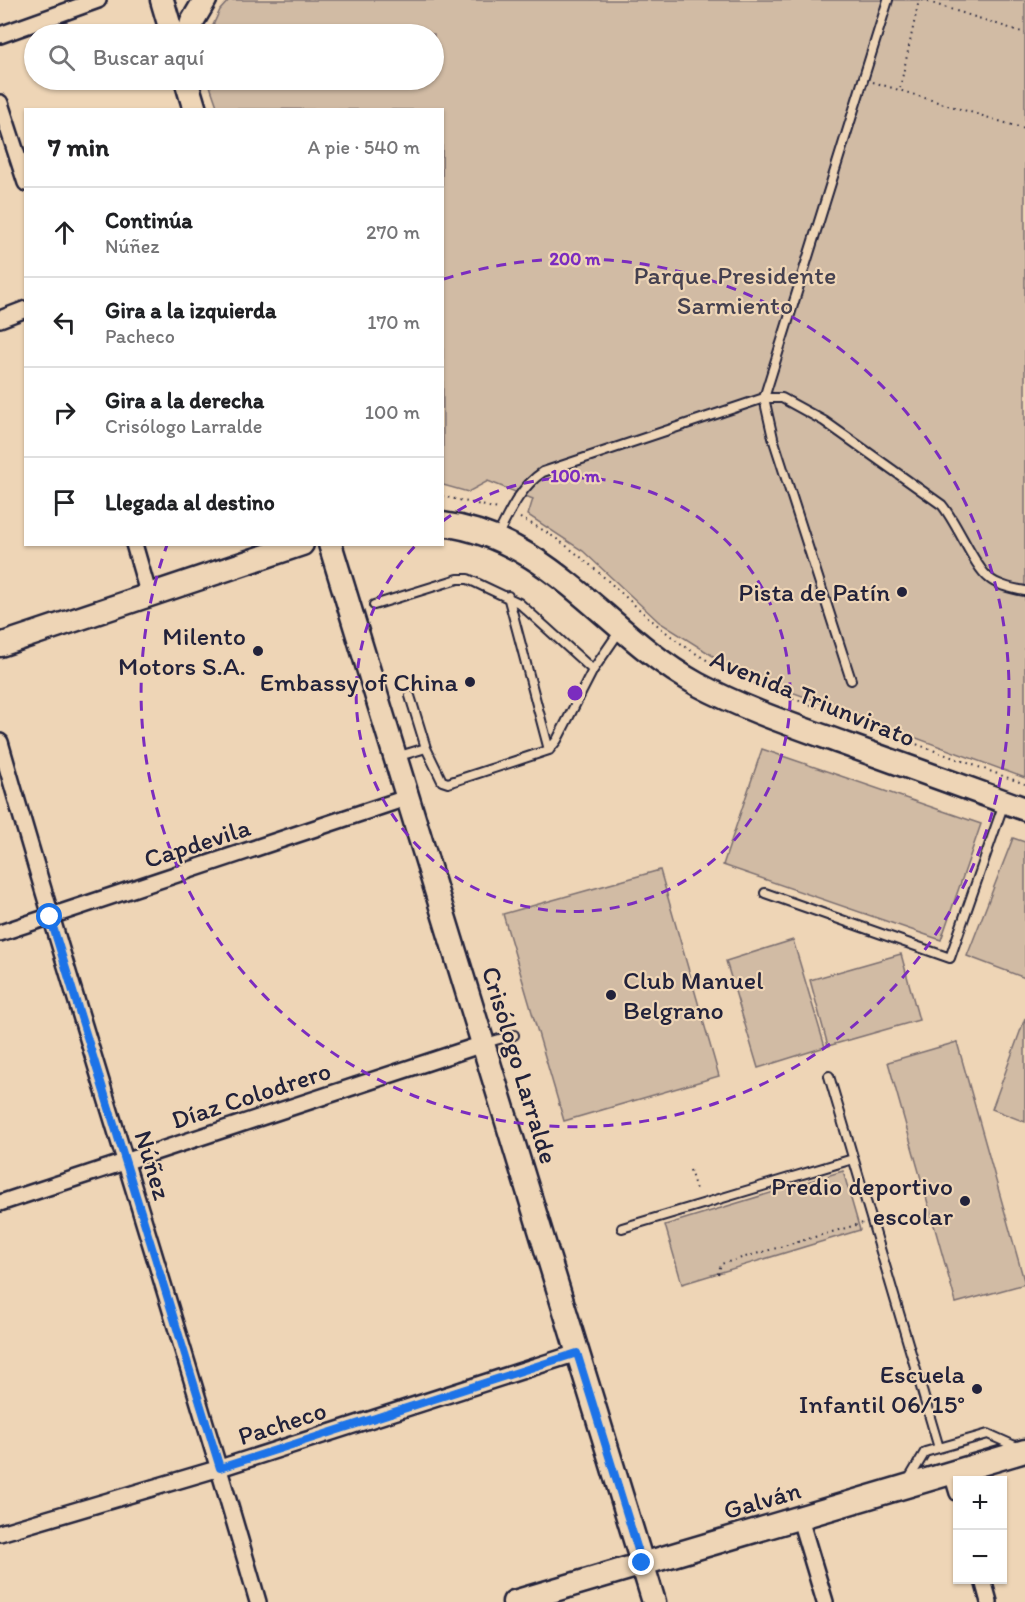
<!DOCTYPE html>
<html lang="es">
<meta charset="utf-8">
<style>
:root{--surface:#fff;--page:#f2f2f2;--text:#202124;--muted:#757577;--line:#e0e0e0}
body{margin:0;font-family:Itim,sans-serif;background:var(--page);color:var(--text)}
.controls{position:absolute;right:18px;bottom:18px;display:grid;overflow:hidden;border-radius:0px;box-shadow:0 2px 4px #0004}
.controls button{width:54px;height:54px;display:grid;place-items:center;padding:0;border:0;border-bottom:2px solid var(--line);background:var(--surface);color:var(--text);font:30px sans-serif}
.stop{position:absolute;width:18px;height:18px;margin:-14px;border:4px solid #1a73e8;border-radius:50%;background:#fff}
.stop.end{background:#1a73e8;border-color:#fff;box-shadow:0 2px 6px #0008}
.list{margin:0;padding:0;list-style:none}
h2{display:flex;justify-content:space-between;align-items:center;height:78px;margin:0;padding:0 24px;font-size:26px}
h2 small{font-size:20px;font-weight:400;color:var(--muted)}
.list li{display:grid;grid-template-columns:39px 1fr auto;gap:18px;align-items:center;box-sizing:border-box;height:90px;padding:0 24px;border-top:2px solid var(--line)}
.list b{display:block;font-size:22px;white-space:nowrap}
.list p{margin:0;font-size:20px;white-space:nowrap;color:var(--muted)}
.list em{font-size:20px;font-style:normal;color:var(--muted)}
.icon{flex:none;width:33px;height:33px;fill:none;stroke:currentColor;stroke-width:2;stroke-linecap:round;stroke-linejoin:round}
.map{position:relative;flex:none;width:1025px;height:1602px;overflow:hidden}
.search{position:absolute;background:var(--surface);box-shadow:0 2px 4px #0004;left:24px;top:24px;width:420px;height:66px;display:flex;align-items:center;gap:15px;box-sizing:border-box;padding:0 21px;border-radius:33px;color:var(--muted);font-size:22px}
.panel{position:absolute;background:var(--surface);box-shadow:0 2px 4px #0004;left:24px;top:108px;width:420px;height:438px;border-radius:0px}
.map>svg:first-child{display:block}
.green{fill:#d1bba4;stroke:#7a6e70;stroke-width:1.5}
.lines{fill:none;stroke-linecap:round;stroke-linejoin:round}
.lane-casing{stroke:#22223b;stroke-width:12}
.street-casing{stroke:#22223b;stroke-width:20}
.secondary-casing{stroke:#22223b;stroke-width:27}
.path{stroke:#22223b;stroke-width:2;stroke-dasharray:1.5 4.5;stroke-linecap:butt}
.lane{stroke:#eed5b6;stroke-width:8}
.street{stroke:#eed5b6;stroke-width:15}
.secondary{stroke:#eed5b6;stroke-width:22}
.route{stroke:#1a73e8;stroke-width:8}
.ring{fill:none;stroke:#7b2cbf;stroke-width:3;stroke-dasharray:10 8}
.poi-dot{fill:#22223b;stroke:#eed5b6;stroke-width:2}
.labels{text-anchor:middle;stroke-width:4.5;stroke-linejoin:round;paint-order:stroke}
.park-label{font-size:26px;fill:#454150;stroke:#eed5b6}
.poi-label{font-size:26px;fill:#22223b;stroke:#eed5b6;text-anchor:end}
.street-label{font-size:26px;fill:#22223b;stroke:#eed5b6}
.centre{fill:#7b2cbf;stroke:#eed5b6;stroke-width:3}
.ring-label{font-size:18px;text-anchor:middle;font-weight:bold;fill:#7b2cbf;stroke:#eed5b6;stroke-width:4.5;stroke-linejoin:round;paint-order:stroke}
</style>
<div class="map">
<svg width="1025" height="1602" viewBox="0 0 1025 1602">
<rect width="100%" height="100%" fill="#eed5b6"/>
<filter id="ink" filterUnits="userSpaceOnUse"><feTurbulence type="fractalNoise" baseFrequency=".0167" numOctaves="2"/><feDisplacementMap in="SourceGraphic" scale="12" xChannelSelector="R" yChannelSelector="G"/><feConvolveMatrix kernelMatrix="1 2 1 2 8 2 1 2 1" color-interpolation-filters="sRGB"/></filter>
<g filter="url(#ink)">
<path class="green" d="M229,0H1025V778L740,673L659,622L583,551L528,515L533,499L488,481L468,492L443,485L442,110L218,109L208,80H434V34H209L220,10Z
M762,749L981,824L941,940L723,865Z
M1013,838L1025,842V978L967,956Z
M660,870L719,1076L564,1121L503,914Z
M793,940L825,1047L758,1068L726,961Z
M901,954L919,1020L828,1046L810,980Z
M1025,1018V1122L992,1109Z
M957,1042L1025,1284L956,1303L888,1062Z
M843,1171L860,1230L682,1284L665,1225Z"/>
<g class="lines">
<g class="lane-casing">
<path id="lane" d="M497,537C509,513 520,487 543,472L764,398H782L824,421L942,505C957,523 975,568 989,578C998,586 1013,589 1025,591
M508,596L549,750
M374,605L458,579H468L519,603L593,670L557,740L549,750L448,783L442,781L426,748L396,757
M593,670L619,632
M851,680L773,438L764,398L888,0
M410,696L426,748
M765,893L950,958L1004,803
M485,1043L514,1035
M829,1076L939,1448
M622,1228L853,1159
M909,1479L925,1452L988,1434L1017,1447"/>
</g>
<g class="street-casing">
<path id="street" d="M0,35L98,0
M0,103L26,183
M0,319L26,309
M134,544L149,596
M0,742C82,1030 175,1314 258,1602
M0,933L409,797
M0,1203L483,1044
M952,1473L958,1493
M800,1519L825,1602
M0,1533L220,1468L577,1353
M983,1580L989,1602"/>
</g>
<g class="secondary-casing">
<path id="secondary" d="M162,0L172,34
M189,34L192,22L205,0
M186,80L195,110
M442,524C552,538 606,634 697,684C744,709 795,726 845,744C905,766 965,787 1025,809
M330,544L654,1602
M0,645L302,544
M514,1602L1025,1451"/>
</g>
<path class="path" d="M922,0L1025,33
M873,82L1025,129
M900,88L919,0
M442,496L498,509
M520,518C590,550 635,617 700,656C743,682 790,697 837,715C900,738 962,761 1025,784
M690,1170L697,1193
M718,1274L721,1264L863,1223"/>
<use href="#lane" class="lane"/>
<use href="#street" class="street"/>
<use href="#secondary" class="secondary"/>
</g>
</g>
<g class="lines" filter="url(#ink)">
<path class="route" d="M50,917L220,1468L577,1353L642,1563"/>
</g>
<g class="ring">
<path d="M443 521A217 217 0 1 1 416 545"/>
<path d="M444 279A434 434 0 1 1 167 545"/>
</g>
<g class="poi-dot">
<circle cx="902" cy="592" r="6"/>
<circle cx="258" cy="651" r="6"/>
<circle cx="470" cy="682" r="6"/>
<circle cx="611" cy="995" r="6"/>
<circle cx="965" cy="1201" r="6"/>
<circle cx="977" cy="1389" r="6"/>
</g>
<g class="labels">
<g class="park-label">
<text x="735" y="284">Parque Presidente<tspan x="735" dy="30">Sarmiento</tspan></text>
</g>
<g class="poi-label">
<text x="890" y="601">Pista de Patín</text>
<text x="246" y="645">Milento<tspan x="246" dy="30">Motors S.A.</tspan></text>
<text x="458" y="691">Embassy of China</text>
<text x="623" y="989" text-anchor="start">Club Manuel<tspan x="623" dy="30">Belgrano</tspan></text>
<text x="953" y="1195">Predio deportivo<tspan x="953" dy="30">escolar</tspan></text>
<text x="965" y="1383">Escuela<tspan x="965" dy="30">Infantil 06/15°</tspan></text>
</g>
<g class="street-label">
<text transform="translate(813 698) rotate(22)" y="9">Avenida Triunvirato</text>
<text transform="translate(197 843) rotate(-18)" y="9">Capdevila</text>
<text transform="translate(520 1065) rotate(73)" y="9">Crisólogo Larralde</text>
<text transform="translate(251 1095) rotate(-18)" y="9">Díaz Colodrero</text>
<text transform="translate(153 1165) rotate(73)" y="9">Núñez</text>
<text transform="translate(282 1423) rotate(-18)" y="9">Pacheco</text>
<text transform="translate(762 1500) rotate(-16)" y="9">Galván</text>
</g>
</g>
<circle cx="575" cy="693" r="9" class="centre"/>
<g class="ring-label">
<text x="575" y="265">200 m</text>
<text x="575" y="482">100 m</text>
</g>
</svg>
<div class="controls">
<button>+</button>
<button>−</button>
</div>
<div class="stop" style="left:50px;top:917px"></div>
<div class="stop end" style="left:642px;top:1563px"></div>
<div class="search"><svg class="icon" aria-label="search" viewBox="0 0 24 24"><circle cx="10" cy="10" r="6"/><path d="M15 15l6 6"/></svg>Buscar aquí</div>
<section class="panel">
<h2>7 min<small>A pie · 540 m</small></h2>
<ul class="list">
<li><svg class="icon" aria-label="ahead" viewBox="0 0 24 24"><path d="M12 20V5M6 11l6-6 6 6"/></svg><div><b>Continúa</b><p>Núñez</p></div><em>270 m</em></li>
<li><svg class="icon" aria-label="left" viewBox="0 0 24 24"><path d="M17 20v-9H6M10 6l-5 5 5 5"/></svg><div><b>Gira a la izquierda</b><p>Pacheco</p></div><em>170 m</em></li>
<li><svg class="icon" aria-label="right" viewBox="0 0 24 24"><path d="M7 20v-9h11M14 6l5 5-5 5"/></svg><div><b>Gira a la derecha</b><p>Crisólogo Larralde</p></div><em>100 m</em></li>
<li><svg class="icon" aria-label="arrive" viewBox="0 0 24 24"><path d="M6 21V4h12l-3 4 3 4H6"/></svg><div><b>Llegada al destino</b></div></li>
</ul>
</section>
</div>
